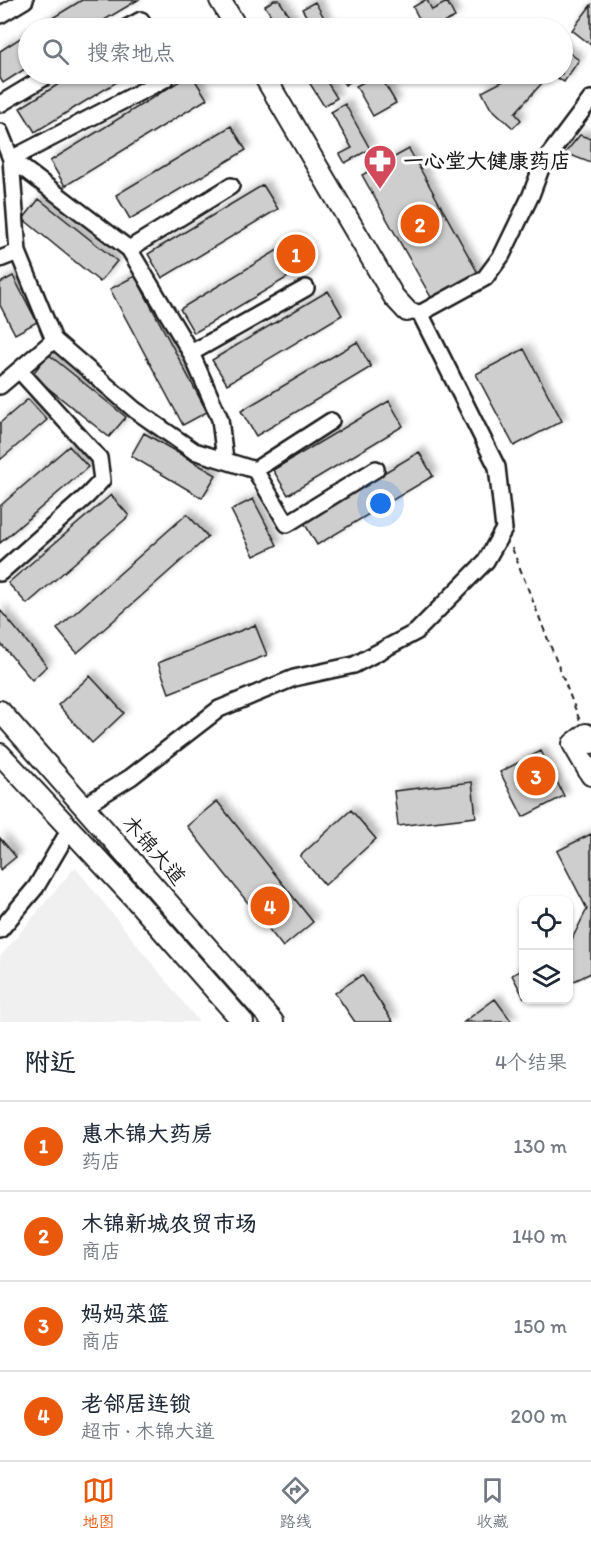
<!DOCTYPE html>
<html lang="zh">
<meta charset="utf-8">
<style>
:root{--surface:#fff;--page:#f6f6f7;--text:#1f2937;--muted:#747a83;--line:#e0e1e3;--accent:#ea580c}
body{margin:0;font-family:Itim,"LXGW WenKai TC",sans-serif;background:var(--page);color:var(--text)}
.controls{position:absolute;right:18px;bottom:18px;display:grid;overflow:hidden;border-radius:12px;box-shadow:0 2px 4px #0004}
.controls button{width:54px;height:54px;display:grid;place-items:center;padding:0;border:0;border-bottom:2px solid var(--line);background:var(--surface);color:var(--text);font:30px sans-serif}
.you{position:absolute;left:381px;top:504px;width:21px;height:21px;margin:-15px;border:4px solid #fff;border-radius:50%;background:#1a73e8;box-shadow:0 0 0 9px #1a73e833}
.badge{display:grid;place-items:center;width:39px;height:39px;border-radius:50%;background:var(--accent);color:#fff;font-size:20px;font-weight:700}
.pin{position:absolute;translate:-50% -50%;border:3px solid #fff;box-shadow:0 2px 6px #0006}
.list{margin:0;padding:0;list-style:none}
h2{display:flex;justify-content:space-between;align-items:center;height:78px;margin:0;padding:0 24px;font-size:26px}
h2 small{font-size:20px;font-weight:400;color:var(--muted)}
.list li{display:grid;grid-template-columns:39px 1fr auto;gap:18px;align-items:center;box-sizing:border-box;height:90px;padding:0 24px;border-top:2px solid var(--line)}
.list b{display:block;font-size:22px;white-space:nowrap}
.list p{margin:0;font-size:20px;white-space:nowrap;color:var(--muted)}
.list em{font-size:20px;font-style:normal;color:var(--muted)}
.icon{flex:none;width:33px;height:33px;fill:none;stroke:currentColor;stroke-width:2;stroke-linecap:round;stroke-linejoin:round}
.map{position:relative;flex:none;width:591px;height:1022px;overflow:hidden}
.search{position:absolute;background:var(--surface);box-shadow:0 2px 4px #0004;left:18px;right:18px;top:18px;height:66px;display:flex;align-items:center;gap:15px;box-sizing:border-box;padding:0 21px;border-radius:33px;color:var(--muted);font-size:22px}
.sheet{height:438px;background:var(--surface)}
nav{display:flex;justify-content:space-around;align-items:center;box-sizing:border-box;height:84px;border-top:2px solid var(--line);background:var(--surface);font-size:16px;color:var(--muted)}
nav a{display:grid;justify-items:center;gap:3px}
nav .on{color:var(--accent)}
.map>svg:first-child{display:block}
.built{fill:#f0f0f0}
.building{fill:#cecece;stroke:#1c1c1c;stroke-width:1.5;filter:url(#shadow)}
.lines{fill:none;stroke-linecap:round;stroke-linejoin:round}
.minor-casing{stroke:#1c1c1c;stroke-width:20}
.tertiary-casing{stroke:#1c1c1c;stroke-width:24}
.path{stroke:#1c1c1c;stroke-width:2;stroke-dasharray:6 4.5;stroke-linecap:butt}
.minor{stroke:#fff;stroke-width:15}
.tertiary{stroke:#fff;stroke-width:20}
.labels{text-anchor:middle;stroke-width:6;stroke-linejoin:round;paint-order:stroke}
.poi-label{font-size:21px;font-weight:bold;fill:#1c1c1c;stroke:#fff;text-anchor:start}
.street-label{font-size:21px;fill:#1c1c1c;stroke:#fff}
</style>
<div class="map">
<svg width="591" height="1022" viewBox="0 0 591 1022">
<defs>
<filter id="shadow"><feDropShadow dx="5" dy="-5" stdDeviation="3" flood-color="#0004"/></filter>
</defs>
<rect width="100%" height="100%" fill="#fff"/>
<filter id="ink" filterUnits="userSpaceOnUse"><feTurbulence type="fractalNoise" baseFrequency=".0167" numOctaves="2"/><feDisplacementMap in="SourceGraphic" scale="12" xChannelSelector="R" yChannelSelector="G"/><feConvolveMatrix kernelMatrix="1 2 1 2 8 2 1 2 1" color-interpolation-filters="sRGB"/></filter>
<g filter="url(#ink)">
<path class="built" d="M75,867L199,1022H0V957Z"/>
<path class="building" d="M82,0H138L91,28H36Z
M274,0H279L297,28H279L265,6Z
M425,0H427L432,10L447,2L455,17L433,28L429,23L423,26L413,7Z
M315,2L330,28H313L302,9Z
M591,5V45L572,30Z
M28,33V67L3,83L0,78V51Z
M562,48L579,60L564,82L551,74H562Z
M75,74H130L35,132L20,108Z
M191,74L207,99L65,186L50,161Z
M304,74H322L337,98L324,106Z
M338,74H355L358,77L345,85Z
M379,74L396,103L373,116L356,86Z
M517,74H524L542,83L515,113L521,120L513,128L490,107L482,92Z
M345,104L370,149L345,163L340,154L352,148L331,112Z
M231,126L246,150L130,219L116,195Z
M580,135L591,139V163L565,153Z
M409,149L478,273L432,299L362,175Z
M263,185L278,209L162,278L148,254Z
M39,199L117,261L100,282L23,219Z
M296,239L310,264L194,333L180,309Z
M13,276L37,322L15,334L0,305V283Z
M135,276L207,412L183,425L110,289Z
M328,291L342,315L227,384L212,360Z
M357,342L371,367L256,436L241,411Z
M524,349L562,421L514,446L476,374Z
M48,354L126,417L109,437L32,375Z
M28,399L47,420L0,460V423Z
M389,401L403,426L288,495L273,470Z
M144,433L216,475L202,498L131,456Z
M69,446L88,467L0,543V506Z
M419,452L433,476L317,545L303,521Z
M111,495L129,516L27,604L8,583Z
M253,499L277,545L254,556L231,510Z
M187,514L208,537L77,653L57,629Z
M0,610L47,666L32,680L0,643Z
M255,625L267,655L169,693L158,663Z
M90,676L124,713L92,743L58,705Z
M541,751L564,796L523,817L500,772Z
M472,782L476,817L398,826L394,791Z
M217,801L313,922L283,947L187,826Z
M351,810L376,839L325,885L300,856Z
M591,834V973L568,984V947L587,909L557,851Z
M0,838L16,857L0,870Z
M524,969V998L512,975Z
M362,975L393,1022H355L335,993Z
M495,999L512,1022H464Z"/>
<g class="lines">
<g class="minor-casing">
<path id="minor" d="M0,15L25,0
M126,28L141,20
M165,79L11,159L129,249L191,353L220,419L225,460
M0,104L50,74
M0,132L11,159L18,252L54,340L135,410L194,451L255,470L287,524L376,469
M129,249L231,186
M0,259L18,252
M413,312L421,313L485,278L502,255L531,195L543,163L591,99
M191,353L306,288
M0,386L54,340
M255,470L331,421
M0,573L88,495L102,480L99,458L19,370
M84,806L131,777L219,709L294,678L354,665L416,632L486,561L504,529L497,467L420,313
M0,930L36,887L70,829"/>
</g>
<g class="tertiary-casing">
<path id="tertiary" d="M220,0L237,28
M263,74L394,297L407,311
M0,711L273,1022
M591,743L586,734L573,744L591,775
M0,754L134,898L243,1022"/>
</g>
<path class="path" d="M512,548L580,721"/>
<use href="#minor" class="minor"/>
<use href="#tertiary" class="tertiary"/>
</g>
</g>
<defs>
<g id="pharmacy-pin" transform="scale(1.725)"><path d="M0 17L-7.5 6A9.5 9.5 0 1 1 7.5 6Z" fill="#d1495b" stroke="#fff"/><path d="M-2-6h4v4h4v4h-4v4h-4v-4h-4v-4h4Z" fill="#fff"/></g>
</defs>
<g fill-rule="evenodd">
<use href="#pharmacy-pin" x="380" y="161"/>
</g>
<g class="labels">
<g class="poi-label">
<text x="403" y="168">一心堂大健康药店</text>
</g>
<g class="street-label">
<text transform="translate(154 850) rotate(49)" y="7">木锦大道</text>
</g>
</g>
</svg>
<div class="controls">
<button><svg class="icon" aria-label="locate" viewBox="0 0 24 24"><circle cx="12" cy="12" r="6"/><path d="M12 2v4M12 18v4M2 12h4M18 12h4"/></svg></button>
<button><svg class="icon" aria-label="layers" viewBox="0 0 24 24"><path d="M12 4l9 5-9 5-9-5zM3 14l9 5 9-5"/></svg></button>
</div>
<div class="you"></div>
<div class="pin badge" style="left:296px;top:254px">1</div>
<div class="pin badge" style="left:420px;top:224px">2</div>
<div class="pin badge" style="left:536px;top:776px">3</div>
<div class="pin badge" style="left:270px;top:906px">4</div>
<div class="search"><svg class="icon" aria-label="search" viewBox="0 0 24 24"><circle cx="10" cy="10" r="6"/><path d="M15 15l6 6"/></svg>搜索地点</div>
</div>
<section class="sheet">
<h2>附近<small>4个结果</small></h2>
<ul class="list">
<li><span class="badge">1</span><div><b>惠木锦大药房</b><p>药店</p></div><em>130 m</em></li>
<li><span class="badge">2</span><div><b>木锦新城农贸市场</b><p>商店</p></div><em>140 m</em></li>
<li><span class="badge">3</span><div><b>妈妈菜篮</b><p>商店</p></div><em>150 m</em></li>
<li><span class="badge">4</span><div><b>老邻居连锁</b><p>超市 · 木锦大道</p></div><em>200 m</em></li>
</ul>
</section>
<nav>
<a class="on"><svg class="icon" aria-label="map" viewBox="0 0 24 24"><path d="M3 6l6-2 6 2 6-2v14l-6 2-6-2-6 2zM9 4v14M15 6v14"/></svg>地图</a>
<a><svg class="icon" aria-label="directions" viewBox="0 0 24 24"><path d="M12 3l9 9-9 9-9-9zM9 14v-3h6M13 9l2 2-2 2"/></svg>路线</a>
<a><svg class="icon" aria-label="saved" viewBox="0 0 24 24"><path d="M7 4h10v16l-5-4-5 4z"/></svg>收藏</a>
</nav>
